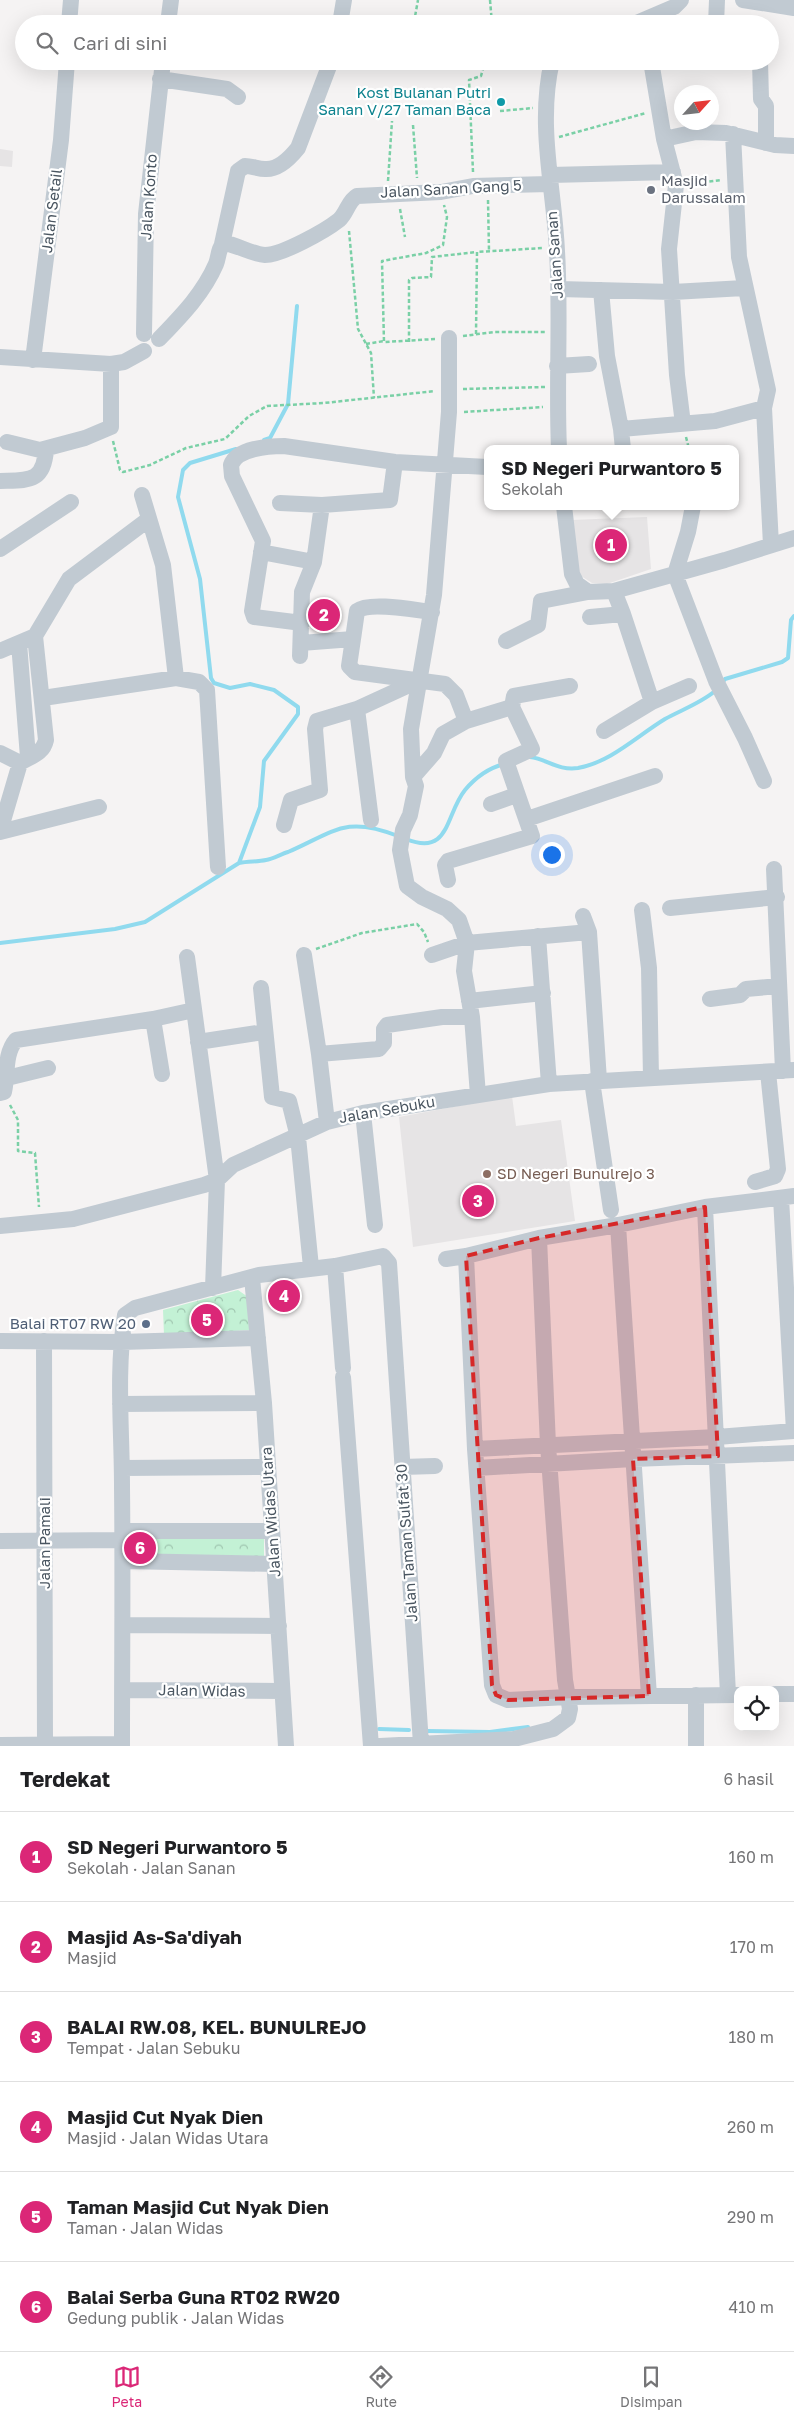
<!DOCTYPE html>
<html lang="id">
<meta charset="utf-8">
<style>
:root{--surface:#fff;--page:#f2f2f2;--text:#202124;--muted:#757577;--line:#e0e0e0;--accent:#db2777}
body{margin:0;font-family:"Golos Text",sans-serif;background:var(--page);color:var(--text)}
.controls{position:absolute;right:15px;bottom:15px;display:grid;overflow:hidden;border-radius:10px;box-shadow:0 5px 20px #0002}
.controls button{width:45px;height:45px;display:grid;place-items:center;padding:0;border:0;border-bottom:1px solid var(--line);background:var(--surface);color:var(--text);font:25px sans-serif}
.compass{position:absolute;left:674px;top:85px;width:45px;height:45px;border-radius:50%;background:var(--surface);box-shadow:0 5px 20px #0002;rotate:63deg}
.you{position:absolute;left:551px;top:854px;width:18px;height:18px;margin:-12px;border:4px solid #fff;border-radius:50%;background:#1a73e8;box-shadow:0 0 0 8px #1a73e833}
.badge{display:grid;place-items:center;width:32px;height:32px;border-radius:50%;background:var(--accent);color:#fff;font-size:16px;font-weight:700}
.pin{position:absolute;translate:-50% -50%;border:2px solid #fff;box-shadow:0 1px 5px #0006}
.popup{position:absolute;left:484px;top:445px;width:255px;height:65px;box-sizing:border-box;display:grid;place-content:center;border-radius:10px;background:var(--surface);filter:drop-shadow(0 1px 4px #0005);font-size:16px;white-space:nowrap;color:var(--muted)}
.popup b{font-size:19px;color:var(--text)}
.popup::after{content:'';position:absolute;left:50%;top:100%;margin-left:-10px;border:10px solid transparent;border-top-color:var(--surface)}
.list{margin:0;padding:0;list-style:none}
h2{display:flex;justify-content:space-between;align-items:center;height:65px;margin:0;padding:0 20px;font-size:21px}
h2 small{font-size:16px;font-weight:400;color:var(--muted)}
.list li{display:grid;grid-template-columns:32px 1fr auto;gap:15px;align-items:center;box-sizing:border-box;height:90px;padding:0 20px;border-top:1px solid var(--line)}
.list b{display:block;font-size:19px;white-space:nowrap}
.list p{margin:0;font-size:16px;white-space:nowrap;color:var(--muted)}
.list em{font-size:16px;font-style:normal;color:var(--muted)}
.icon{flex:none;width:28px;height:28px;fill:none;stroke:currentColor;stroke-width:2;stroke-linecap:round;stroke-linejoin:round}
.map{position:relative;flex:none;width:794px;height:1746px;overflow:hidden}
.search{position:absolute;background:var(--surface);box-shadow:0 5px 20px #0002;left:15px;right:15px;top:15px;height:55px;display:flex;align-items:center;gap:12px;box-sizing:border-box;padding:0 18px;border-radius:28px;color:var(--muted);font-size:19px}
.sheet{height:605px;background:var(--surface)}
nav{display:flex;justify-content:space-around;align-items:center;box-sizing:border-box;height:70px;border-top:1px solid var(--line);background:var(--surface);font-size:14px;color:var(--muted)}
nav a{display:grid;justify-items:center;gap:2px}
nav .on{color:var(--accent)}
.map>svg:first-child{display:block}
.education{fill:#e6e4e5}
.park{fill:url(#park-crowns)}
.pitch{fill:#c3f1d5}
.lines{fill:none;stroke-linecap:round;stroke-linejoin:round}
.stream{stroke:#90daee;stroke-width:4}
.path{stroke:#7ad0a6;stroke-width:2.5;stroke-dasharray:4 2.5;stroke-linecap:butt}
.minor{stroke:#c1cad2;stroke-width:16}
.marked{fill:#d62828;fill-opacity:0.2;stroke:#d62828;stroke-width:4;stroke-dasharray:10 6;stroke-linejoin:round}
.culture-dot{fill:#0f9aa8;stroke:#fff;stroke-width:2}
.worship-dot{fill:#6b7280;stroke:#fff;stroke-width:2}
.education-dot{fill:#8d6e63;stroke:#fff;stroke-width:2}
.service-dot{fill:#5c6f8a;stroke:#fff;stroke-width:2}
.labels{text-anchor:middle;stroke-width:4.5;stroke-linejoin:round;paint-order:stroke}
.culture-label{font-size:15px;fill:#0d838f;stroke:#fff;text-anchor:end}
.worship-label{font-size:15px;fill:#5b616d;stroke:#fff;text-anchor:start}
.street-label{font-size:15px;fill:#4a5661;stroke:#fff}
.education-label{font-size:15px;fill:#785e54;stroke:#fff;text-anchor:start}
.service-label{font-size:15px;fill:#4e5e75;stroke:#fff;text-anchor:end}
</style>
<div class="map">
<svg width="794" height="1746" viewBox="0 0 794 1746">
<defs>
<pattern id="park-crowns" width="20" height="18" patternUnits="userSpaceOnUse" patternTransform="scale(1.25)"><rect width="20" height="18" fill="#c3f1d5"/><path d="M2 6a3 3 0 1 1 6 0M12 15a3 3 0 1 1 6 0" fill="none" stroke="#a0c6b0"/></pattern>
</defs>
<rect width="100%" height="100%" fill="#f5f3f3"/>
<path class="education" d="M0,149L13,151L12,167L0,166Z
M647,517L651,569L607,584L592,583L578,574L570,520Z
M512,1096L516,1126L561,1120L575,1221L413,1247L399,1117Z"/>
<path class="park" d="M238,1290L248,1297L251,1330L164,1335L163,1310Z
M264,1538V1556H130L128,1539Z"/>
<path class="pitch" d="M185,1541H214V1552H185Z"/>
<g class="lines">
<path class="stream" d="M264,440L270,438L288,404L297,306
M236,449L190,463L183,470L178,497L200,579L211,678L214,683L230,688L250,684L274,690L298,707V714L264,761L260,807L239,863
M723,682L725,679L782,662L788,658L791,620L794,616
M530,757C547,759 558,771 578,768C611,762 637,736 665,719C681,710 701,703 715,691
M406,839C450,857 445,815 465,790C475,778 489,768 504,764
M0,943L115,929L145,922L239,863C249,861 257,862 266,860C273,859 281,854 288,852C334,832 345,815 398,836
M379,1729L409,1730
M427,1731L490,1732L528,1727"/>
<path class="path" d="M490,0L492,24
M414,22L418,0
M500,111L533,108
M413,125L417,178
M559,137L646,113
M473,172L469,80L481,76L485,61
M388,181L392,121
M690,184L722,180
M488,200L489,251
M400,209L405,237
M349,231L358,329L371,353L374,398
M476,334L477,252L543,248
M463,336L494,332H545
M435,339L384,342L382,261L426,253L443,245L447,217L444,205
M409,342V280L412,278L431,277L432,257L476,252
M366,344L384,341
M463,389L545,387
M464,412L543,407
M686,437L689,449
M113,441L120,470L123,472L150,465L186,448L225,439L249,416L267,406L324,403L435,391
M316,949L362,933L417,924L424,932L428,942
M10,1105L18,1120V1151L35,1153L39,1207"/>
<path class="minor" d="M743,0L794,8
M69,24L71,0
M168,24L171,0
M340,24L344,0
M634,24L674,7L681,0
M716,24L717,0
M552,61C537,125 554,187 557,251C561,317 556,383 559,449
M651,61L664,139L676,185L669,249L677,375L683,424
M760,61L761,99L766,106V143
M160,79L227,89L238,97
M733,134L739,257L768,390L764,408L771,545
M664,139L696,132L726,133L775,145L794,146
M550,175L673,172
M222,244L238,171L245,166C252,166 258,169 265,169C278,170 290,158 298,148L331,61
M559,289L673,292L744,288
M601,290L607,356L621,429L623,449
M144,334L146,214L163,61
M449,338V412L434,595L411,729L413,777L416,786L410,815L403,830L400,850L407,886L422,897L447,909L459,920L467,943L464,971L472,1017L478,1095
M159,339C181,316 203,294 216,264C219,257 218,248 224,243C238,245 251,254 265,255C282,255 325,231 339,220C347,213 348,201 357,196L441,192L473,186L550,184
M0,357L111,364L124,362L144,351
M33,360L61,140L67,61
M557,366L589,364
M621,429L715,421L764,408
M7,442L40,450L85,438L111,427V364
M0,481C28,480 44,483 46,449
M142,495L163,565L176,678
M280,503L322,505
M564,506L572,574L577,584L588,592L614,591L725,560L794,538
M693,506L688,532L675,574L716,681L745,738L764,781
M0,549L71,502
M261,552L314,562
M614,591L623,614L652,702L689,686
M590,617L623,614
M302,623L254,617L252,611L263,541L232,476L231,465C237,448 269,446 284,446L395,462L487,467
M353,639L357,611C369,601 415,610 432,612
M506,641L538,625L541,601L588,592
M19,643L28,757
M301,643L353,639L349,666L355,672L445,684L456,695L466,721L443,734L434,753L413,777
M0,651L35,636L69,579L149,519
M300,656L302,592L314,562L322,505L390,500L395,462
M43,698L176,678L199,682L207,690L218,867
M466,721L512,707L514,696L570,686
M604,731L652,702
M0,753L20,763
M491,804L516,795
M527,819L655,776
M371,820L357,709L418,681
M284,825L291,800L320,790L315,729L317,721L357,709
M0,831L20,763C31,756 43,754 46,740L35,636
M0,832L99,807
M774,869L783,1071
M448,880L445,865L448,861L532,836L506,761L532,749L512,707
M670,908L777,897
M642,910L649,968L651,1078
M583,916L589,932L599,1080
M538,936L549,1084
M304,955L319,1054L327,1122
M432,955L467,943L589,932
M187,957L217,1180L213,1288
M261,988L272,1097L289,1101L298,1137L311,1267
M710,999L740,995L746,989L779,986
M469,1001L543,993
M153,1019L162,1074
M198,1042L264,1032
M319,1054L379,1049L384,1043V1029L387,1025L442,1017H472
M7,1078L48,1068
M592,1081L611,1210
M0,1093L4,1092C8,1075 4,1054 16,1040L153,1019L194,1010
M363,1113L375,1225
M755,1182L775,1176L778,1169L768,1072
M781,1198L794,1431
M705,1207L728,1695
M618,1225L649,1696
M0,1226L73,1219L204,1185L217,1180L233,1165L327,1122L363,1113L549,1084L794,1070
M466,1256L475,1449L492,1685L496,1695L508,1700L568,1697L738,1695
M446,1259L466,1256L539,1238L618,1225L705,1207L794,1196
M335,1266L343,1368
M252,1278L264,1403L286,1746
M0,1341L121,1342L258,1338
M44,1341L45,1746
M343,1377L371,1746
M120,1404L264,1403
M475,1449L717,1437L794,1431
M402,1467L435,1466
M122,1468L268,1467
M477,1468L633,1459L794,1453
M123,1531H272
M0,1541L123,1540
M123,1561L275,1564
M123,1625L279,1626
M123,1690L282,1691
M775,1694H794
M696,1695V1746
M0,1745L122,1744
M122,1746C122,1660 123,1573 122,1487C122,1429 116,1372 125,1315L135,1308L259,1275L335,1266L383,1256L389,1263L421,1744
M380,1746L514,1739L553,1729L568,1718L570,1709L565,1680L548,1445L539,1238"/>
</g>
<path class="marked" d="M705,1207L718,1456L633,1459L649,1696L508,1700L496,1695L492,1685L466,1256L539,1238Z"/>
<circle class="culture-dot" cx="501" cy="102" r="5"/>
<circle class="worship-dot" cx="651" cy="190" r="5"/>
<circle class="education-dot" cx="487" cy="1174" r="5"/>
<circle class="service-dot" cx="146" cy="1324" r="5"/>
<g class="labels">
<g class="culture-label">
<text x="491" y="98">Kost Bulanan Putri<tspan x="491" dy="17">Sanan V/27 Taman Baca</tspan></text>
</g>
<g class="worship-label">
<text x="661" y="186">Masjid<tspan x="661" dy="17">Darussalam</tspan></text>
</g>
<g class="street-label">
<text transform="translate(451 189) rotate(-3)" y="5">Jalan Sanan Gang 5</text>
<text transform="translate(149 197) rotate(-86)" y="5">Jalan Konto</text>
<text transform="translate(52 211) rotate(-83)" y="5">Jalan Setail</text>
<text transform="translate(555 255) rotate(-94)" y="5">Jalan Sanan</text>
<text transform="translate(387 1110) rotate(-10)" y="5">Jalan Sebuku</text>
<text transform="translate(271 1512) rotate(-94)" y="5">Jalan Widas Utara</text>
<text transform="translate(45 1543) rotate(-90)" y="5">Jalan Pamali</text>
<text transform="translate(407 1543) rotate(-94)" y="5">Jalan Taman Sulfat 30</text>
<text transform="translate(202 1691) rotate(1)" y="5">Jalan Widas</text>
</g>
<g class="education-label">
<text x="497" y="1179">SD Negeri Bunulrejo 3</text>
</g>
<g class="service-label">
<text x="136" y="1329">Balai RT07 RW 20</text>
</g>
</g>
</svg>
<div class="controls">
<button><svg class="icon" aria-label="locate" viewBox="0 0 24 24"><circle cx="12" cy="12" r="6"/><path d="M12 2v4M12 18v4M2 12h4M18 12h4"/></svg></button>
</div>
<svg class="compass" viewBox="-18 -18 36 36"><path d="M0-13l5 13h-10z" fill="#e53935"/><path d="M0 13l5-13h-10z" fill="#757577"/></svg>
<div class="you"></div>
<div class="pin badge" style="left:611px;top:545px">1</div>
<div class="popup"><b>SD Negeri Purwantoro 5</b>Sekolah</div>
<div class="pin badge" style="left:324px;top:615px">2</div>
<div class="pin badge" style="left:478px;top:1201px">3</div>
<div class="pin badge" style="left:284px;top:1296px">4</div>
<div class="pin badge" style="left:207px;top:1320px">5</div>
<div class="pin badge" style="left:140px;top:1548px">6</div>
<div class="search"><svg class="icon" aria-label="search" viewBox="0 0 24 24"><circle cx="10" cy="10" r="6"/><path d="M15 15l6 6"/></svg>Cari di sini</div>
</div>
<section class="sheet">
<h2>Terdekat<small>6 hasil</small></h2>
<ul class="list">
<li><span class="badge">1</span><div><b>SD Negeri Purwantoro 5</b><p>Sekolah · Jalan Sanan</p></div><em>160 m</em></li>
<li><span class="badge">2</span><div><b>Masjid As-Sa'diyah</b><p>Masjid</p></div><em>170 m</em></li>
<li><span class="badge">3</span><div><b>BALAI RW.08, KEL. BUNULREJO</b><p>Tempat · Jalan Sebuku</p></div><em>180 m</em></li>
<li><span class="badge">4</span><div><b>Masjid Cut Nyak Dien</b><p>Masjid · Jalan Widas Utara</p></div><em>260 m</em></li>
<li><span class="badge">5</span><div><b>Taman Masjid Cut Nyak Dien</b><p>Taman · Jalan Widas</p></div><em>290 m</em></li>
<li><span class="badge">6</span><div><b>Balai Serba Guna RT02 RW20</b><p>Gedung publik · Jalan Widas</p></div><em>410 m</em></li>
</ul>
</section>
<nav>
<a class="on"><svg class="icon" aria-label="map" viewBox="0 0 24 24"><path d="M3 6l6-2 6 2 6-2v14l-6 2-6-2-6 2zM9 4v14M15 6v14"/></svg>Peta</a>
<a><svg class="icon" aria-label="directions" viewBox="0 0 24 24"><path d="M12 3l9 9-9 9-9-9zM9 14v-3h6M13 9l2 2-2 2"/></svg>Rute</a>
<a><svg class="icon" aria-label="saved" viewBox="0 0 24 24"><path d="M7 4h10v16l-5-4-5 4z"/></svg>Disimpan</a>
</nav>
